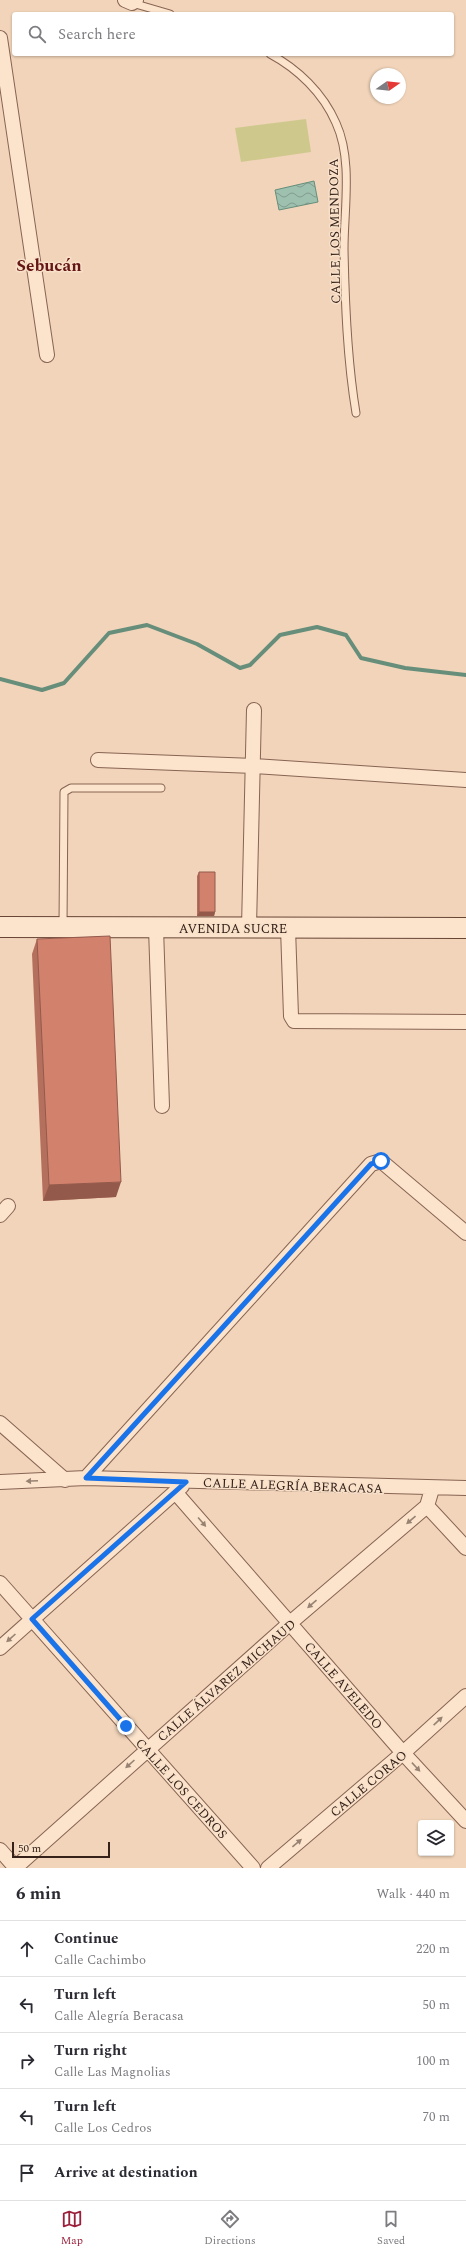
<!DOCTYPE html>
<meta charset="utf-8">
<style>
:root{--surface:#fff;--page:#f2f2f3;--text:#2b2b33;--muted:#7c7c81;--line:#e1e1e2;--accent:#9b1f3a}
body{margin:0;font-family:Spectral,serif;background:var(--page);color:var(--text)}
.controls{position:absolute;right:12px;bottom:12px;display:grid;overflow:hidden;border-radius:4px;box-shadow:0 1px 3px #0004}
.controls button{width:36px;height:36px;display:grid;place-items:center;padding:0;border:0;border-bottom:1px solid var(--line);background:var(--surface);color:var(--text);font:20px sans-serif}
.compass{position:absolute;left:370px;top:68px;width:36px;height:36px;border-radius:50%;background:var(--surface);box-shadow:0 1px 3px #0004;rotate:76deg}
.scale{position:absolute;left:12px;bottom:10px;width:98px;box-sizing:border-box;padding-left:4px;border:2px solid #352119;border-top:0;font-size:11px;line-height:14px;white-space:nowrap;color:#352119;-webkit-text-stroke:3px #f8e0c9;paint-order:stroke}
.stop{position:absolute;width:12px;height:12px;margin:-9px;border:3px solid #1a73e8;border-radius:50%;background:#fff}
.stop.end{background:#1a73e8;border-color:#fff;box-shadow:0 1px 4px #0008}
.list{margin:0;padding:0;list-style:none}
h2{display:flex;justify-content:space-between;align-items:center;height:52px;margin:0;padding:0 16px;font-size:17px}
h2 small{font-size:13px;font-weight:400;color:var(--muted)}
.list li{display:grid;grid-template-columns:26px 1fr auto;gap:12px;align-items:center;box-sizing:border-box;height:56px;padding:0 16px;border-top:1px solid var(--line)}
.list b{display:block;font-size:15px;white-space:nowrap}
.list p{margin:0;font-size:13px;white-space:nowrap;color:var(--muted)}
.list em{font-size:13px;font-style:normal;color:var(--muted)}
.icon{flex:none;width:22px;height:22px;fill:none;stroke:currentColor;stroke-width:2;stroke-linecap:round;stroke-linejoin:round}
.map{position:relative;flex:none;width:466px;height:1868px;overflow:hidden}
.search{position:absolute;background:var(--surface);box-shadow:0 1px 3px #0004;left:12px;right:12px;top:12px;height:44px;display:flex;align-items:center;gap:10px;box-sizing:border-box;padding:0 14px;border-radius:4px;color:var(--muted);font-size:15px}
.sheet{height:332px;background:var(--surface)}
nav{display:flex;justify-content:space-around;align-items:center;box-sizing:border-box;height:56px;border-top:1px solid var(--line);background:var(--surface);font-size:11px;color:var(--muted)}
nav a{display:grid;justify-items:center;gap:2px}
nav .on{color:var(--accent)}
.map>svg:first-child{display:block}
.park{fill:#cfc88d}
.water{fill:url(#water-waves);stroke:#668e7b}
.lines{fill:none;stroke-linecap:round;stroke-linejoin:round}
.stream{stroke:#668e7b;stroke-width:4}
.service-casing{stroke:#886453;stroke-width:9}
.minor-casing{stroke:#886453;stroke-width:16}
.secondary-casing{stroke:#694536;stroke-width:22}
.service{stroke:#fbe3cc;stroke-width:7}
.minor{stroke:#fbe3cc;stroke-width:14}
.secondary{stroke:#fbe3cc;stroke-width:20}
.wall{fill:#b56f5d}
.shaded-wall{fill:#935a4c}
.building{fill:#d2816c;stroke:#935a4c}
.oneway{fill:#988272}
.route{stroke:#1a73e8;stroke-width:5}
.labels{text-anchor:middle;stroke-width:3;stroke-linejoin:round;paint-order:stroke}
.street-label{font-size:13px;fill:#352119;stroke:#f8e0c9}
.district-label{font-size:17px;font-weight:bold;fill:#651616;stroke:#f8e0c9}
</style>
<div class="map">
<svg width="466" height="1868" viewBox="0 0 466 1868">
<defs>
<pattern id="water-waves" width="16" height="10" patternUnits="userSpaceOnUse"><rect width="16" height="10" fill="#9ec0af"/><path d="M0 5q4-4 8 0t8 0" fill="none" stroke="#829c8e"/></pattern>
</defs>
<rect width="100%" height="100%" fill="#f1d4b9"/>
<path class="park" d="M306,119L311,152L241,162L235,128Z"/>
<path class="water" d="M314,181L318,202L279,210L275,190Z"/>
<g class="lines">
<path class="stream" d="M0,679L42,690L64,683L109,633L147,625L197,644L240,668L250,665L280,635L317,627L346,635L361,658L405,668L466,675"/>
<g class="service-casing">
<path id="service" d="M132,3L170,14
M270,54C298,69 323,93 336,123C353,160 344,209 344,249C345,303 347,359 356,413
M63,926L64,792L71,788H161"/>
</g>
<g class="minor-casing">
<path id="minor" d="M125,0L132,3L136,0
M0,38L47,355
M98,760L254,766L466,780
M249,927L254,710
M156,928L162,1106
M288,928L291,1016L294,1021L466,1022
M0,1215L8,1206
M0,1423L65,1480
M86,1478L371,1164L381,1161L466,1233
M0,1482L86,1478L466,1488
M176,1493L403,1753L466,1821
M427,1506L466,1548
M0,1583L253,1868
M0,1648L182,1486
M0,1850L16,1868
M15,1868L290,1623L427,1506L432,1489
M268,1868L403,1753L466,1696"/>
</g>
<g class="secondary-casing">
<path id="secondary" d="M0,927L466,928"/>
</g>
<use href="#service" class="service"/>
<use href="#minor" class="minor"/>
<use href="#secondary" class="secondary"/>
</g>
<path class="wall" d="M199,872L215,912L214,916H197V876Z
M37,939L116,1197L43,1201L32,954Z"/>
<path class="shaded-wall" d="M199,912H215L214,916H197Z
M121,1182L116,1197L43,1201L49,1185Z"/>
<path class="building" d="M199,872H215V912H199Z
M110,936L121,1182L49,1185L37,939Z"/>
<defs><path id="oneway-solid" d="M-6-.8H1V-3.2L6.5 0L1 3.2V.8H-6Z"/></defs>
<g class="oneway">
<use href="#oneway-solid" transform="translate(32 1481) rotate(178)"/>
<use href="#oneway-solid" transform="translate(411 1520) rotate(139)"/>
<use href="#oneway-solid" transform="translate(202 1522) rotate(49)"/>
<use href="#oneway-solid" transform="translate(312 1604) rotate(139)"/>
<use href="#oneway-solid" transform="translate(11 1638) rotate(138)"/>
<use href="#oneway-solid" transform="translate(438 1721) rotate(-43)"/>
<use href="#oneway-solid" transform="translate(130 1764) rotate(138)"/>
<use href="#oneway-solid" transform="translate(416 1767) rotate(47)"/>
<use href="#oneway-solid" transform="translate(297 1843) rotate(-40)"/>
</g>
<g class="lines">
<path class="route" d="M126,1726L32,1619L186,1482L86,1478L371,1164L381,1161"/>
</g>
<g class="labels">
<g class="street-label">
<text transform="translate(334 231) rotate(-91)" y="5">CALLE LOS MENDOZA</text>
<text x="233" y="933">AVENIDA SUCRE</text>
<text transform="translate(293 1485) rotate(2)" y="5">CALLE ALEGRÍA BERACASA</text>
<text transform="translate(226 1680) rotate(-41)" y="5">CALLE ÁLVAREZ MICHAUD</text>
<text transform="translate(344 1685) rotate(49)" y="5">CALLE AVELEDO</text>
<text transform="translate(368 1783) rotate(-40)" y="5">CALLE CORAO</text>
<text transform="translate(182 1788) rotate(48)" y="5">CALLE LOS CEDROS</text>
</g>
<g class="district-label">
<text x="49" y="271">Sebucán</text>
</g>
</g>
</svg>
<div class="controls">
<button><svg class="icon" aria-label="layers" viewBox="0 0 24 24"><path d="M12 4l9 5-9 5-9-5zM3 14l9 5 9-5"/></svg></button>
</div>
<svg class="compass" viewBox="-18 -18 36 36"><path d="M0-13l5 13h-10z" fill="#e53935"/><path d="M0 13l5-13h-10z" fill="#7c7c81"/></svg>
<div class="scale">50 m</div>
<div class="stop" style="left:381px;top:1161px"></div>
<div class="stop end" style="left:126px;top:1726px"></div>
<div class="search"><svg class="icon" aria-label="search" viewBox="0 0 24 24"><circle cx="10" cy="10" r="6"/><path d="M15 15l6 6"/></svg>Search here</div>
</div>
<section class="sheet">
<h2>6 min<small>Walk · 440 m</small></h2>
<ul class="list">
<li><svg class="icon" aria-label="ahead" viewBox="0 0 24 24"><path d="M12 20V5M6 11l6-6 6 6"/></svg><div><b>Continue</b><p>Calle Cachimbo</p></div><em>220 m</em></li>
<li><svg class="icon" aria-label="left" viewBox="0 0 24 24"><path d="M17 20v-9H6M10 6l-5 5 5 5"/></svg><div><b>Turn left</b><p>Calle Alegría Beracasa</p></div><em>50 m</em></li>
<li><svg class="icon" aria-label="right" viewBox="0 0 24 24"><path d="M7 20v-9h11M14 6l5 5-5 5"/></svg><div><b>Turn right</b><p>Calle Las Magnolias</p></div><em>100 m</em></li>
<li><svg class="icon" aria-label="left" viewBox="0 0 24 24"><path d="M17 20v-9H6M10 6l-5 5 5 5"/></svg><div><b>Turn left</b><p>Calle Los Cedros</p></div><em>70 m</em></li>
<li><svg class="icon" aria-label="arrive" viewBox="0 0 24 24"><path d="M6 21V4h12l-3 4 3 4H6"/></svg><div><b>Arrive at destination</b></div></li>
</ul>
</section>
<nav>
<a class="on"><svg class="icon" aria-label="map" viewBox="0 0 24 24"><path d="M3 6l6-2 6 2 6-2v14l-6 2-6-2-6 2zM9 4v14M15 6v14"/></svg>Map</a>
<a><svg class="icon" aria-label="directions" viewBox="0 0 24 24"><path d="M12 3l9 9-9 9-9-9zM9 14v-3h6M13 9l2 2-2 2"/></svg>Directions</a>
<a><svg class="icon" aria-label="saved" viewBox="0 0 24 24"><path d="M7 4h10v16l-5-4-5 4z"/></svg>Saved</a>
</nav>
